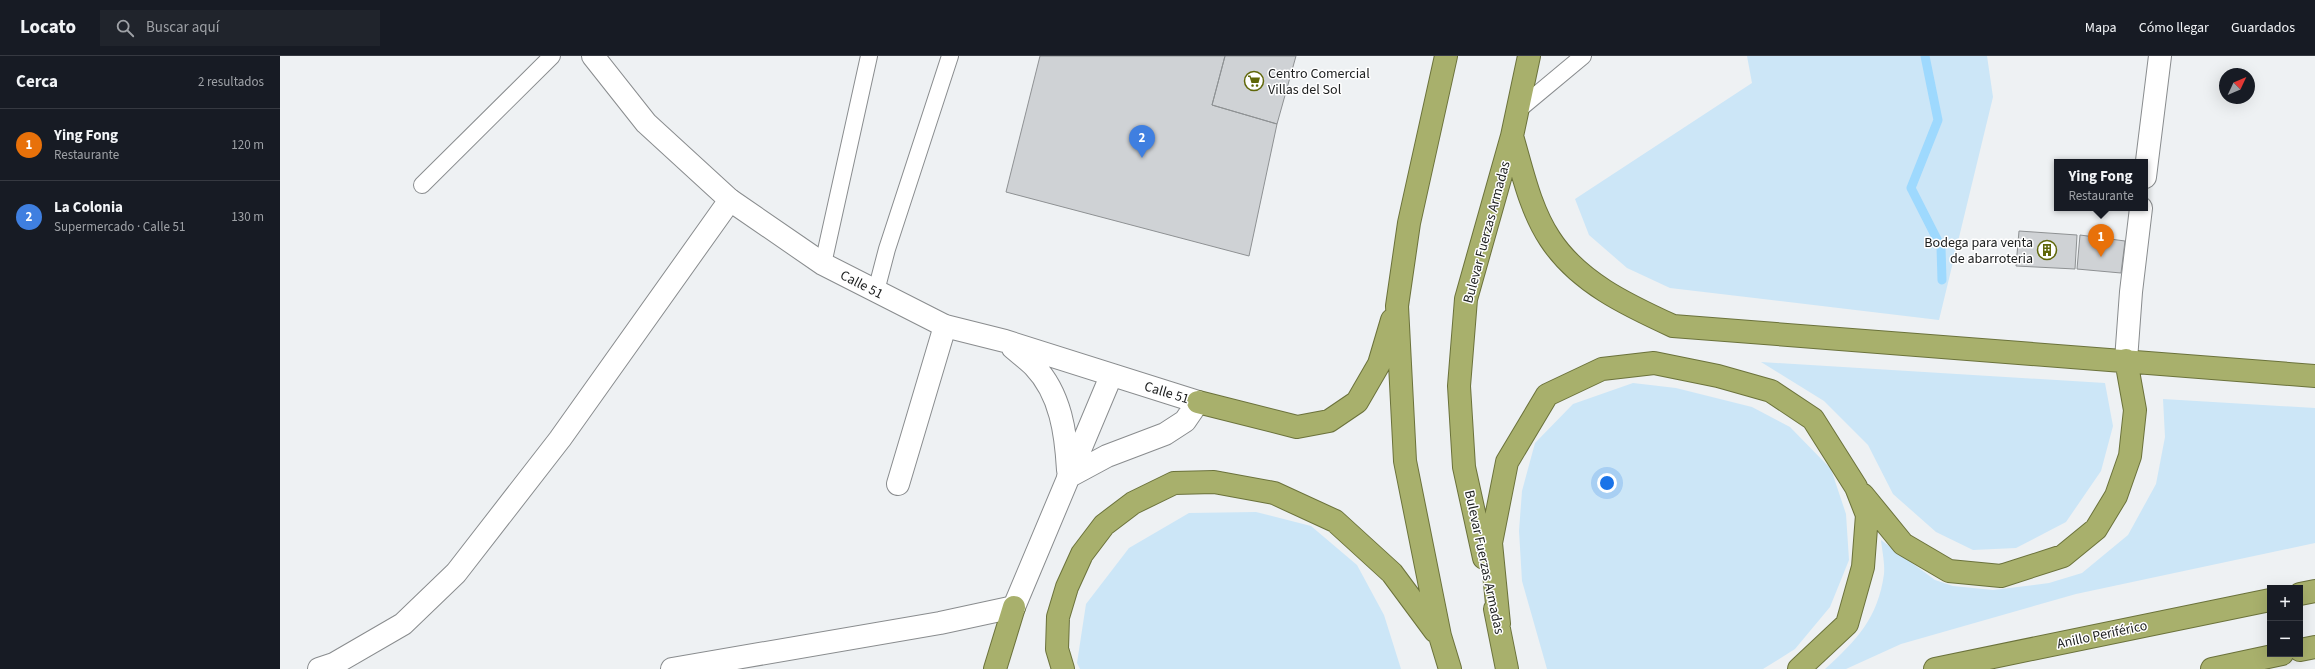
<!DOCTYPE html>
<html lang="es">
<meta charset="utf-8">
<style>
:root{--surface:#171b24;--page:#20242c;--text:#f1f3f6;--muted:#9ea1a6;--line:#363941;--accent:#2563eb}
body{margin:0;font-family:"Source Sans 3",sans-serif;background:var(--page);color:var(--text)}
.controls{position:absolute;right:12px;bottom:12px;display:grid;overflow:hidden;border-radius:0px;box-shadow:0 4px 16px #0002}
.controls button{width:36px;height:36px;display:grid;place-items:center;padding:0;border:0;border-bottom:1px solid var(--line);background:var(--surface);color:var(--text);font:20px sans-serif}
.compass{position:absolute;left:1939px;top:12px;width:36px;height:36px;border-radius:50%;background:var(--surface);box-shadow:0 4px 16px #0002;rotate:46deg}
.you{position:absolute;left:1327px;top:427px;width:14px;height:14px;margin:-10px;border:3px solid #fff;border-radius:50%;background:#1a73e8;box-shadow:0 0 0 6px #1a73e833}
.badge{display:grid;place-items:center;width:26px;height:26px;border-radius:50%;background:var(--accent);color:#fff;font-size:13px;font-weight:700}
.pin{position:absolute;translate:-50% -33px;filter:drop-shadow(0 1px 2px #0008)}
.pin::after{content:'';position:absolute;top:21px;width:14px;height:12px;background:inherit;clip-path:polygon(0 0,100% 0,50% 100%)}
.popup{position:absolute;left:1774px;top:103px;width:94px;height:52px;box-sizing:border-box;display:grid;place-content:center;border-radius:0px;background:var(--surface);filter:drop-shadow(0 1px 3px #0005);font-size:13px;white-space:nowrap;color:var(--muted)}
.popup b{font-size:15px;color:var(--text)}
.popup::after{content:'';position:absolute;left:50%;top:100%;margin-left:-8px;border:8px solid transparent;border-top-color:var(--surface)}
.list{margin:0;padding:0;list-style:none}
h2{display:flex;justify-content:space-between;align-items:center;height:52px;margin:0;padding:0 16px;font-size:17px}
h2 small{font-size:13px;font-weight:400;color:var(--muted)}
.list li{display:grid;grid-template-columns:26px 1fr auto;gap:12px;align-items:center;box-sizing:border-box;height:72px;padding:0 16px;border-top:1px solid var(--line)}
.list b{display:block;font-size:15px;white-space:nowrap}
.list p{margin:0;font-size:13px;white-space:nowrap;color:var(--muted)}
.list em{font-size:13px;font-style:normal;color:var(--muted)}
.icon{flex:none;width:22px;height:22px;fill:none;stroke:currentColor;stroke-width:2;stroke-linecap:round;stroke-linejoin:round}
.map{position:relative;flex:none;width:2035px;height:613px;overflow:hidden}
header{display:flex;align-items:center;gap:24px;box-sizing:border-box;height:56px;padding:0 20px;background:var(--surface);border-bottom:1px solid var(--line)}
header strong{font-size:19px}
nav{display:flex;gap:22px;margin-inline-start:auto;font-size:14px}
.search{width:280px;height:36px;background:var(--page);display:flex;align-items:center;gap:10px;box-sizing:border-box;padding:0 14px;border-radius:0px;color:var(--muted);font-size:15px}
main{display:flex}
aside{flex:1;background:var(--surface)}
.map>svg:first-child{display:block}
.green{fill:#cce6f7}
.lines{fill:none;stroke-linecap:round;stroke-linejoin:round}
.stream{stroke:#9ed9fe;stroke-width:9}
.building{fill:#cfd2d5;stroke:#8e9193}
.service-casing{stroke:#898c8e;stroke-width:18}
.minor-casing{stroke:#898c8e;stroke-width:24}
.tertiary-casing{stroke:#898c8e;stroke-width:24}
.trunk-casing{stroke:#6b723b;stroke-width:24}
.service{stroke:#fff;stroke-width:16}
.minor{stroke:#fff;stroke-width:22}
.tertiary{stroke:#fff;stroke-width:22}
.trunk{stroke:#a8b06c;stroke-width:22}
.labels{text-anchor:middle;stroke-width:3;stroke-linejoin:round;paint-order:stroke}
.poi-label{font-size:14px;fill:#202222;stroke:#fff;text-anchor:start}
.street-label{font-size:14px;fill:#202222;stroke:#fff}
</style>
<header>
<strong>Locato</strong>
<div class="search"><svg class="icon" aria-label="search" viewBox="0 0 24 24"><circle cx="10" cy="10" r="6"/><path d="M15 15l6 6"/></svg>Buscar aquí</div>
<nav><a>Mapa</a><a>Cómo llegar</a><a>Guardados</a></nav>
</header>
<main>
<aside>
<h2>Cerca<small>2 resultados</small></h2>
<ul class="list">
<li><span class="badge" style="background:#e8710a">1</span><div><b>Ying Fong</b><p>Restaurante</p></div><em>120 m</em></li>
<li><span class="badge" style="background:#3f7fe0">2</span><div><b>La Colonia</b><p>Supermercado · Calle 51</p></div><em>130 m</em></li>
</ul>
</aside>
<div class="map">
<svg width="2035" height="613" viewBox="0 0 2035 613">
<rect width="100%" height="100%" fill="#eef1f3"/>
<path class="green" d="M1467,0H1707L1713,41L1659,264L1390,232L1347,212L1309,179L1295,143L1472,27Z
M1481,306L1825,327L1833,370L1821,415L1786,466L1736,492L1693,494L1656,476L1613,438L1588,389L1544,345Z
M1353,327L1396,332L1472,351L1510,371L1551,413L1566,458L1569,504L1550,551L1515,593L1483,613H1267L1242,525L1239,475L1242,435L1255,387L1293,348Z
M1883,343L2035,352V487L1796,538L1621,588L1566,613H1545C1577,584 1598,562 1604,518C1605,507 1602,494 1601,484L1655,524L1673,530L1713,534L1769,527L1802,517L1848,479L1876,428L1885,381Z
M976,456L1031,470L1077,509L1104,559L1121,613H800L797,607L806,548L849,492L909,457Z"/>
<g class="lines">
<path class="stream" d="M1645,0L1658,64L1631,132L1661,191L1662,224"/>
</g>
<path class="building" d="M760,0H945L932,49L997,68L969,200L726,136Z
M945,0H1016L997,68L932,49Z
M1739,175L1797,179L1795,213L1736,210Z
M1800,179L1845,185L1841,217L1797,213Z"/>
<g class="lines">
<g class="service-casing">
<path id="service" d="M1237,55L1303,0
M142,129L272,0
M543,208L589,0
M596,235L607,193L670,0"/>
</g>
<g class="minor-casing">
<path id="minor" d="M1865,121L1880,0
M1846,304L1851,236L1861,152
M618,428L665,270
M39,613L54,608L123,568L176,517L280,383L450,144
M392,613L660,567L734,551"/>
</g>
<g class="tertiary-casing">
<path id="tertiary" d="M313,0L366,67L450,144L543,208L665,270L725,285L918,346L905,365L885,378L827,400L788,421
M733,292C740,298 748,304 754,310C781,338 786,378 788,414
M734,551L831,320"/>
</g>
<g class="trunk-casing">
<path id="trunk" d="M1166,0L1129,167L1117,250L1125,405L1160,580L1170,613
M1232,80C1242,114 1250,153 1270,183C1298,226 1347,249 1393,270L2035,320
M918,346L1017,371L1049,365L1077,346L1099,308L1112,264
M1583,439L1623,488L1669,515L1721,520L1783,500L1816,473L1836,440L1850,400L1855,354L1846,304
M1204,502L1184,411L1179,330L1186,243L1232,80L1249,0
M2020,538L2035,535
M1215,553L1227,613
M1219,568L1211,487L1227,406L1267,339L1322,313L1374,307L1438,320L1491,335L1533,363L1576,431L1587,459L1583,511L1567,568L1519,613
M2020,594L2035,591
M715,613L734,551
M783,613L777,593L778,561L787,531L802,498L824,469L853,447L894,427L934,426L994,437L1055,465L1112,517L1155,575
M1655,613L1990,544
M1932,613L2002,598"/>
</g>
<use href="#service" class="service"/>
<use href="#minor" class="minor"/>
<use href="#tertiary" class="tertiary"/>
<use href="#trunk" class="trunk"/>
</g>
<defs>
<g id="supermarket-ring" transform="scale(1)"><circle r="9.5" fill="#fff" stroke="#606709" stroke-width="1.5"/><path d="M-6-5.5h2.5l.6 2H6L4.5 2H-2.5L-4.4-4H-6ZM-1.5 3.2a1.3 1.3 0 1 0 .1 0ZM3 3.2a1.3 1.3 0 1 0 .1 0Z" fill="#606709"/></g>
<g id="building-ring" transform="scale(1)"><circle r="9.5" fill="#fff" stroke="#606709" stroke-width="1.5"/><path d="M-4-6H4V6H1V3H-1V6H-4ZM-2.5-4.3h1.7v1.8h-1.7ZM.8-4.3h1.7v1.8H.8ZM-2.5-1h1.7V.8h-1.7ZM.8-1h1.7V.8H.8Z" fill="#606709"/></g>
</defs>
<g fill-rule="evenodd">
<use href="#supermarket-ring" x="974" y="25"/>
<use href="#building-ring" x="1767" y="194"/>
</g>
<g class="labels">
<g class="poi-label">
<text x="988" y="22">Centro Comercial<tspan x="988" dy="16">Villas del Sol</tspan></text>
<text x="1753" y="191" text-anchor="end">Bodega para venta<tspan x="1753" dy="16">de abarroteria</tspan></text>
</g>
<g class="street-label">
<text transform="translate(1206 176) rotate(-75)" y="5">Bulevar Fuerzas Armadas</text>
<text transform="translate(582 228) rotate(27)" y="5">Calle 51</text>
<text transform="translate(887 336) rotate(17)" y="5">Calle 51</text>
<text transform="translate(1205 506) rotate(78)" y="5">Bulevar Fuerzas Armadas</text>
<text transform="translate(1822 578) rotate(-12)" y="5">Anillo Periférico</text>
</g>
</g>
</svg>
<div class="controls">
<button>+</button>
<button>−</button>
</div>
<svg class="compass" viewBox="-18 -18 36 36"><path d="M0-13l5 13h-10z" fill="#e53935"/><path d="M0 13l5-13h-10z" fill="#9ea1a6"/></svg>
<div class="you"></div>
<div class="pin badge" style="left:1821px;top:201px;background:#e8710a">1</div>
<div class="popup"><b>Ying Fong</b>Restaurante</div>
<div class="pin badge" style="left:862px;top:102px;background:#3f7fe0">2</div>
</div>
</main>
